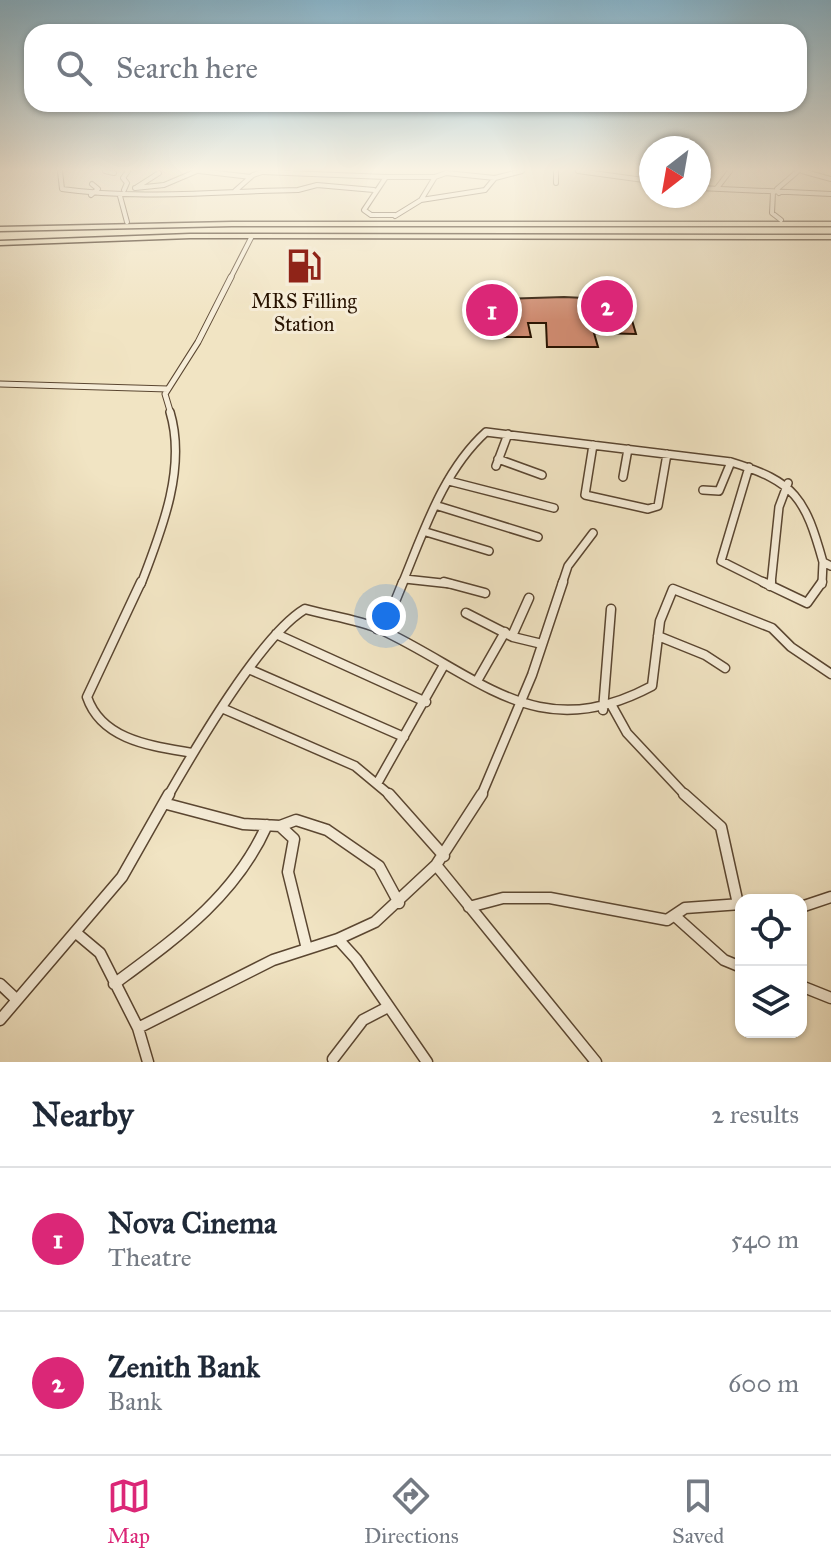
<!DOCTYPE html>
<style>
:root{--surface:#fff;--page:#f6f6f7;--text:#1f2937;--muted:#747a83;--line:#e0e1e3;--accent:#db2777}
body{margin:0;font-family:"IM FELL Great Primer",serif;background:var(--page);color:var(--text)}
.controls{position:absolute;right:24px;bottom:24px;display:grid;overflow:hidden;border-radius:16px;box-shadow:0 2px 6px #0004}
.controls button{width:72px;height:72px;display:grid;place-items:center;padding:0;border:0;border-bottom:2px solid var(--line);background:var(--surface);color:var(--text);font:40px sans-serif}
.compass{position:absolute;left:639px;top:136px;width:72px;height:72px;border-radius:50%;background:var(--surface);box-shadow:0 2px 6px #0004;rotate:211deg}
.you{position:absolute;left:386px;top:616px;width:28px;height:28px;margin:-20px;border:6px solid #fff;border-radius:50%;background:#1a73e8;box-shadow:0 0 0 12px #1a73e833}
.badge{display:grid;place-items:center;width:52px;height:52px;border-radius:50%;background:var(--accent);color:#fff;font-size:26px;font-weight:700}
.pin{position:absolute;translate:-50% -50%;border:4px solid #fff;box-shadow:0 2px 8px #0006}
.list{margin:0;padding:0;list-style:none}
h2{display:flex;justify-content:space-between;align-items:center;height:104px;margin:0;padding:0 32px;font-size:34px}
h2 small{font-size:26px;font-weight:400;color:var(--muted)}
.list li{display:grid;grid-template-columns:52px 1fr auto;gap:24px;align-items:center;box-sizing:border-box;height:144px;padding:0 32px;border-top:2px solid var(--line)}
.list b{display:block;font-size:30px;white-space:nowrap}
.list p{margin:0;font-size:26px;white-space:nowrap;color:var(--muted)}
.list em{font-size:26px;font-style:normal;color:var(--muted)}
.icon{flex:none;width:44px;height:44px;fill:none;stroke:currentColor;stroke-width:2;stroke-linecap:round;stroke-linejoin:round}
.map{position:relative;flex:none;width:831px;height:1062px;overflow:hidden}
.search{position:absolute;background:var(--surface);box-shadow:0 2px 6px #0004;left:24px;right:24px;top:24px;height:88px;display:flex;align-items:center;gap:20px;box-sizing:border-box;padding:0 28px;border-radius:24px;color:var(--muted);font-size:30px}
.sheet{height:392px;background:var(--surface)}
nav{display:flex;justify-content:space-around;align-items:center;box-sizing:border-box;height:112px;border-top:2px solid var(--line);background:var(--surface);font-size:22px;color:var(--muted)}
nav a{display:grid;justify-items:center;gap:4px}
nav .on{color:var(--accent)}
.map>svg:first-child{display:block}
.building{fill:#d28d73;stroke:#271200;stroke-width:2}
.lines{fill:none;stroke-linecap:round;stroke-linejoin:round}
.street-far4-casing{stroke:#5a4631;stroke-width:6}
.street-far3-casing{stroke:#5a4631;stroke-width:7}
.street-far2-casing{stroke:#5a4631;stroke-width:10}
.street-far1-casing{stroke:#5a4631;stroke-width:11}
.street-casing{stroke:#5a4631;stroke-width:13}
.highway-casing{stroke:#271200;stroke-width:3}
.street-far4{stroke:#f6edd8;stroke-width:4}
.street-far3{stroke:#f6edd8;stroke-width:5}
.street-far2{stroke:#f6edd8;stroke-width:7}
.street-far1{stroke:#f6edd8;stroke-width:8}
.street{stroke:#f6edd8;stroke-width:10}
.highway{fill:#f1e4c3;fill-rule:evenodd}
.labels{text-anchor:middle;stroke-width:6;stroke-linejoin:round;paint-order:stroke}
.far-poi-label{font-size:20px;fill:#271200;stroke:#f6edd8}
</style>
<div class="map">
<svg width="831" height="1062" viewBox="0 0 831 1062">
<rect width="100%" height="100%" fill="#f1e4c3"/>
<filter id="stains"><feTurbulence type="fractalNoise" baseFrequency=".0025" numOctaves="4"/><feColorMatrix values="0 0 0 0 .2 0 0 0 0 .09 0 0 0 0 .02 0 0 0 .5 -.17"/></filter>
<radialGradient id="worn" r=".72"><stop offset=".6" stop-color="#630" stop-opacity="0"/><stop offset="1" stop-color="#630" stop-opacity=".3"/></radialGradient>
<path class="building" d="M564,297L626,300L636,334L594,333L598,347H547L546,323H528L531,337H503L498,299Z"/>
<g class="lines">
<g class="street-far4-casing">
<path id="street-far4" d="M60,171L62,189C139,200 220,191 298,190L317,185L374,190
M105,171L114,173
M199,171L251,177
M556,171V183
M578,171L651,181
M802,171L831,179
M263,172L386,177H435L446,173L495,178L522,171
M386,177L364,210L371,215H395
M137,187L159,173
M135,188L164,185L197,171
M699,188L831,194
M717,188L730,171
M124,190L127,183L123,178L128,171
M235,191L253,175L265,171
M773,192L772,213L781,220
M779,193L777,189L798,171
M91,195L98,189L92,184
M120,196L127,222
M421,200L485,190L495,178
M395,216L421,200L435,177
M230,279L252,236"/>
</g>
<g class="street-far3-casing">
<path id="street-far3" d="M0,384L168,389
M171,414L165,394L198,342L231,277"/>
</g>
<g class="street-far2-casing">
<path id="street-far2" d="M593,445L585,495L648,509L658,506L667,454
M498,459L542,475
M496,466L508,434
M749,467L721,561L767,584
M623,477L628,449
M449,481L554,508
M703,490L719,491L731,462
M438,506L538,537
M426,532L489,551
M405,579L451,584
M141,584C161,532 187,468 170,412
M402,584C424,531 443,471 486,432L731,462C796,482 805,498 823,562L831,566
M562,584L568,566L593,533
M771,584L779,507L788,483
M822,584L823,562"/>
</g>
<g class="street-far1-casing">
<path id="street-far1" d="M141,582L87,697C102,741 153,746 193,753
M444,582L485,593
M763,582L807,603L822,582
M770,586L771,582
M466,613L513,637L542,644
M377,629L392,609L403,582
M276,634L426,702
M512,636L529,598
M658,636L705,655L725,668
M251,670L404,737
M477,681L505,632
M612,706L627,733L686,796
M224,709L355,766L391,796
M603,710L611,609
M378,782L444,665
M168,796C195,749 261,635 305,609C330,616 358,619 382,630C481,677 538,747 652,686L660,621L673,589L772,628L791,647L831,674
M481,796L532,675L563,582"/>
</g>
<g class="street-casing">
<path id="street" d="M389,794L444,856
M684,794L721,827L738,904
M167,804L243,824L280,826L296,820L327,830L379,866L399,903
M280,826L294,839L288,872L307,949
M436,865L596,1062
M469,907L503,898H550L667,920L685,908L741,904
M801,907L831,897
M676,917L724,960L741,967
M75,932L100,953L138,1028L148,1062
M338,939L356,959L427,1062
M0,984L17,1000
M114,984C176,938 235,897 267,825
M801,986L831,998
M0,1020L122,877L169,794
M138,1028L273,960L338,939L375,922L436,865L482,794
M333,1059L363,1020L388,1007"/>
</g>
<g class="highway-casing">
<path id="highway" d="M232,222H831V226H232L0,231V227Z
M190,234L831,235V239L190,238L0,245V241Z"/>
</g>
<use href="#street-far4" class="street-far4"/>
<use href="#street-far3" class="street-far3"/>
<use href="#street-far2" class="street-far2"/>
<use href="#street-far1" class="street-far1"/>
<use href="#street" class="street"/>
<use href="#highway" class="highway"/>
</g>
<linearGradient id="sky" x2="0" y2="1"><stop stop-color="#89b8d0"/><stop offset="0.53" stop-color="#f9f3e4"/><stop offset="1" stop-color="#f9f3e4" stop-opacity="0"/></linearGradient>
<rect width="831" height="320" fill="url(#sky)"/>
<defs>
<g id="fuel-bare" transform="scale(2.76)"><path d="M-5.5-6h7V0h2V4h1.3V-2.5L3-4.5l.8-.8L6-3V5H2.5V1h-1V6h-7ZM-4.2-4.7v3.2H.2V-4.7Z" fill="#8f2418" stroke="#f6edd8" stroke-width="2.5" paint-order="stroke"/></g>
</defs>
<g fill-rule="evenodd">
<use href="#fuel-bare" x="304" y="266"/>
</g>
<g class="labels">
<g class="far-poi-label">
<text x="304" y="308">MRS Filling<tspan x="304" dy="23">Station</tspan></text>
</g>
</g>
<rect width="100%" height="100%" filter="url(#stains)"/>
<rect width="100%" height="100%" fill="url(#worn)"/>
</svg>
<div class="controls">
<button><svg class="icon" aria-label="locate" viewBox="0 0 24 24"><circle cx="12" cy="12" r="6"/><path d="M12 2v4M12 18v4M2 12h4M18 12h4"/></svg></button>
<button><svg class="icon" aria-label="layers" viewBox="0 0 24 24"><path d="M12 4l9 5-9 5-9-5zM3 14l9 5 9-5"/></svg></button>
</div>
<svg class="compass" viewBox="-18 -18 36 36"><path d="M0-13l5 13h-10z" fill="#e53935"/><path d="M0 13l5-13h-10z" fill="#747a83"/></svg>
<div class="you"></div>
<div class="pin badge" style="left:492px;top:310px">1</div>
<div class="pin badge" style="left:607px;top:306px">2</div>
<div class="search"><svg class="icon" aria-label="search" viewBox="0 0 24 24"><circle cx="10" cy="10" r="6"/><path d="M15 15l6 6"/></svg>Search here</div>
</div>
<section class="sheet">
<h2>Nearby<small>2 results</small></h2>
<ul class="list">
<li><span class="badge">1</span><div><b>Nova Cinema</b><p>Theatre</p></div><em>540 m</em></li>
<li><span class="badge">2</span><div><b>Zenith Bank</b><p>Bank</p></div><em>600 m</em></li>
</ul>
</section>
<nav>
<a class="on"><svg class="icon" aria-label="map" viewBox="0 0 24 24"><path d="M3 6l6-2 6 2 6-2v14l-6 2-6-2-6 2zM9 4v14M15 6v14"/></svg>Map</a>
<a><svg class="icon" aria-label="directions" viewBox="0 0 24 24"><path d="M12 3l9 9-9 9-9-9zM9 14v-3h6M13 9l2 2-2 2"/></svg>Directions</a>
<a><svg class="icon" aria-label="saved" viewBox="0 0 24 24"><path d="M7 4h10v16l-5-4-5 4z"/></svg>Saved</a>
</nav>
